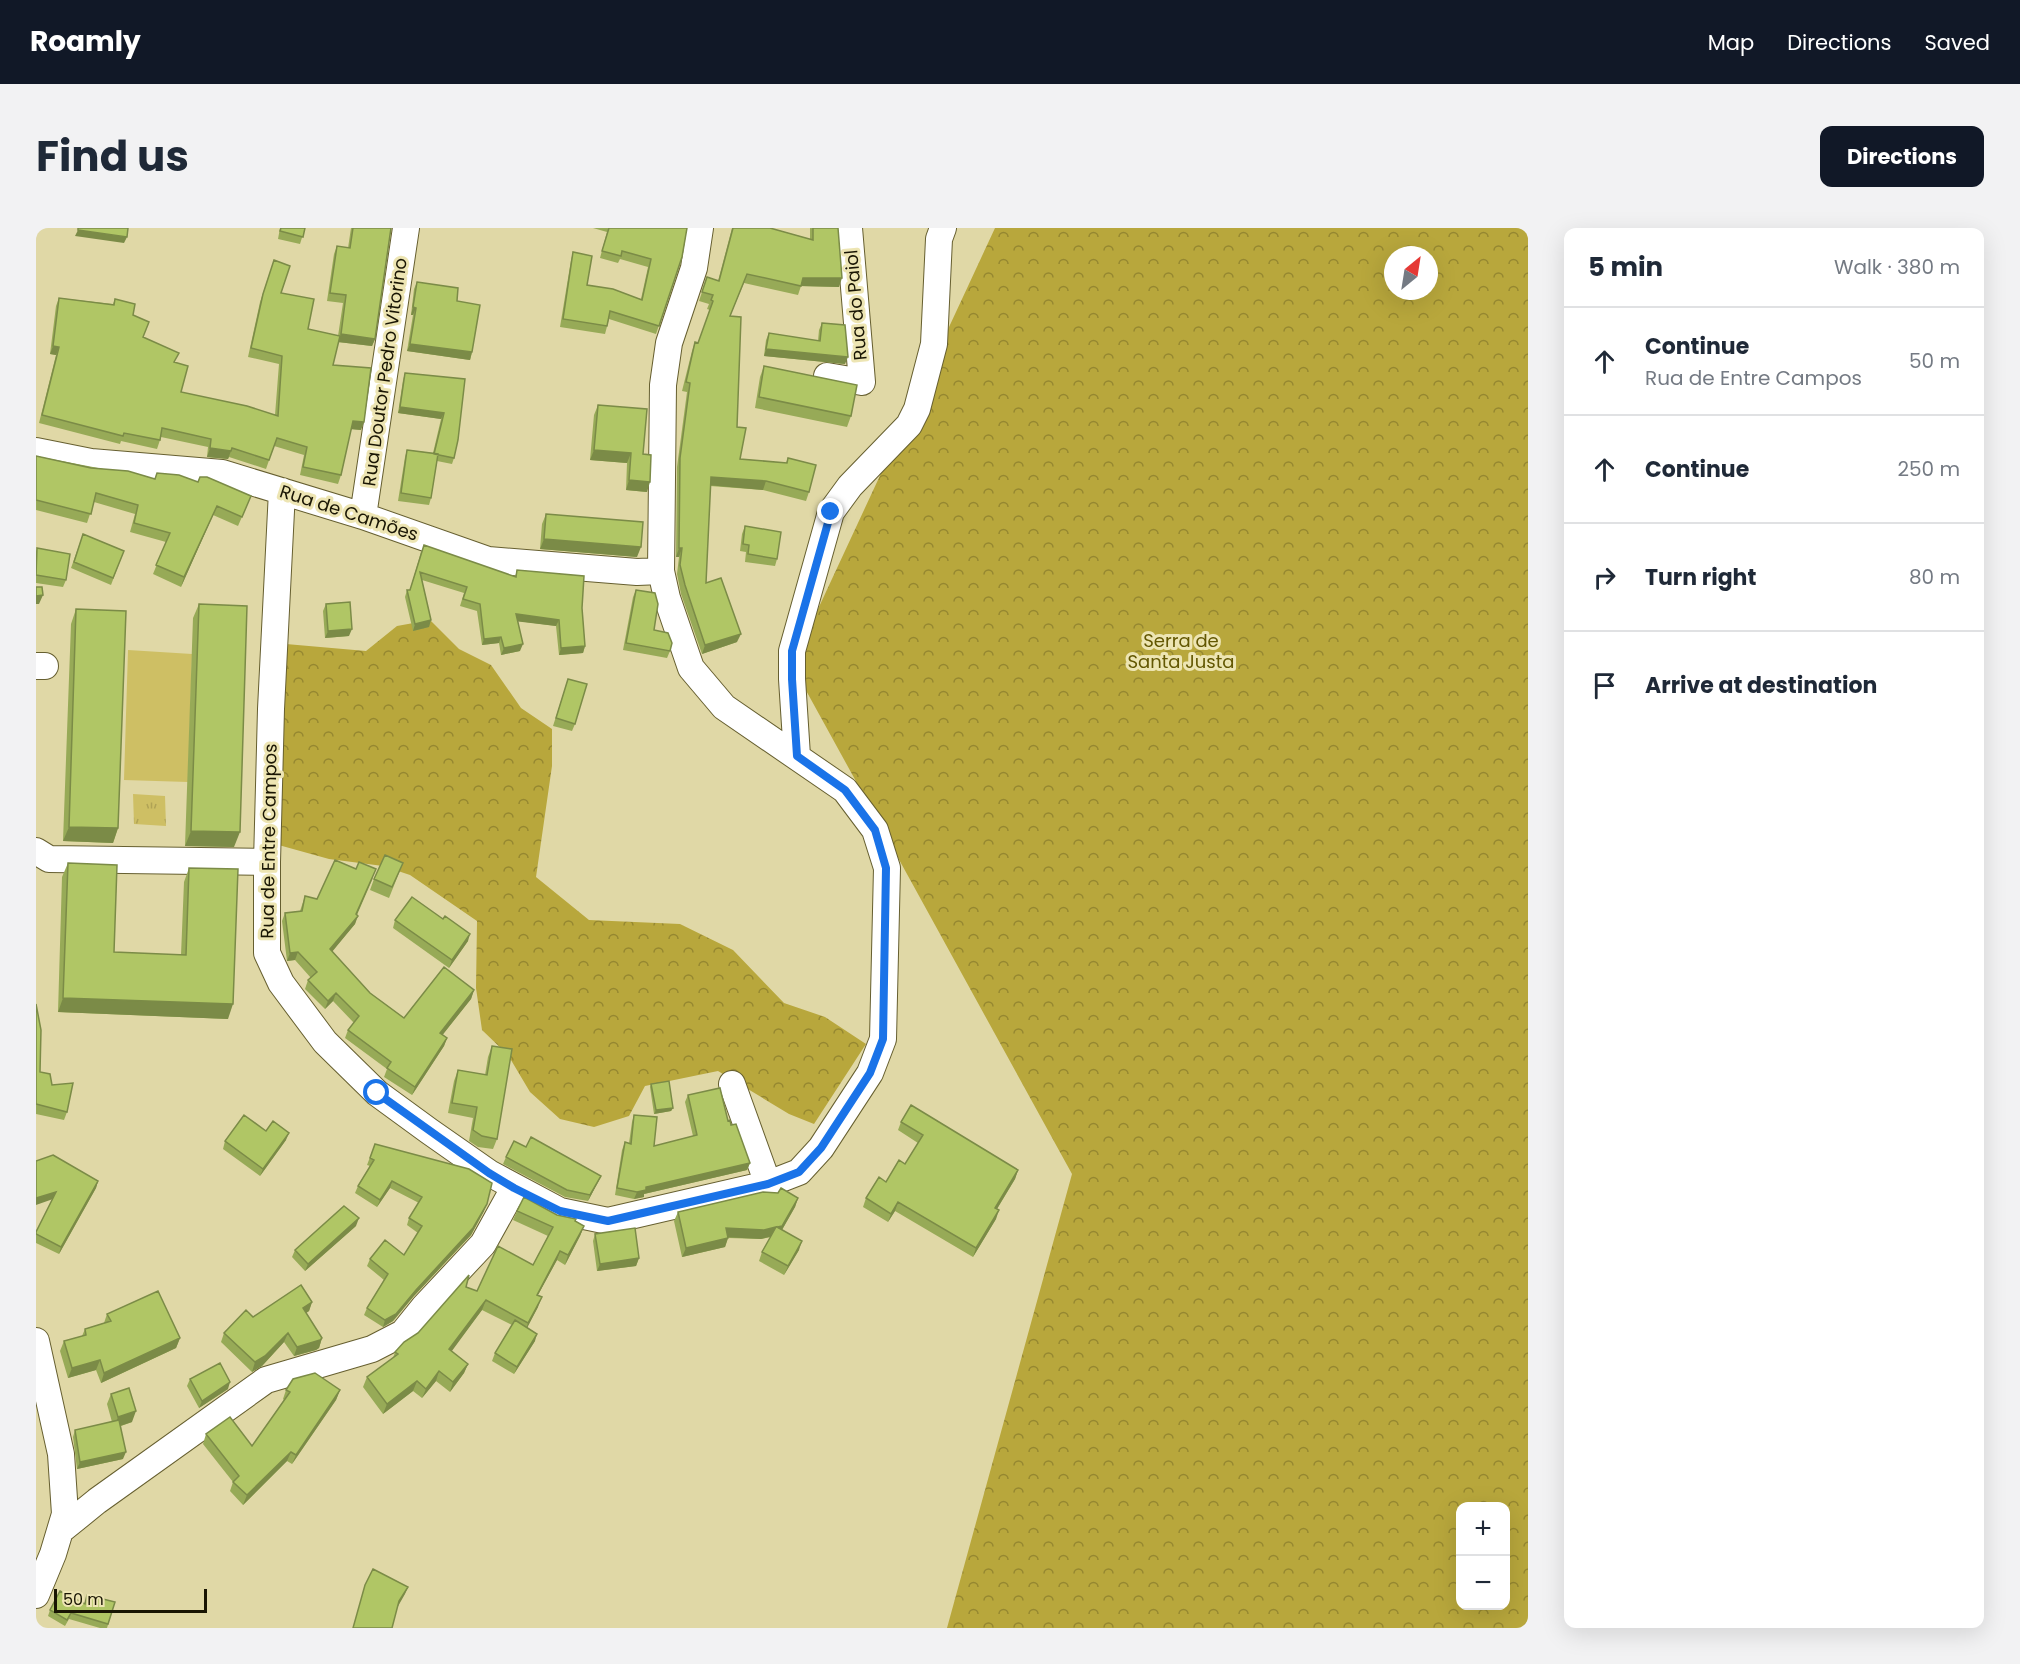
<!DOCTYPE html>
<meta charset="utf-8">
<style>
:root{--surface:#fff;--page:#f2f2f3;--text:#1f2937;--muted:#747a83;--line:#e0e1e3;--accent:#111827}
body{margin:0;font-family:Poppins,sans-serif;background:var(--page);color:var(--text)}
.controls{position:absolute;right:18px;bottom:18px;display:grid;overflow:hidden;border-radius:12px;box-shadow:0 6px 24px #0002}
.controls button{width:54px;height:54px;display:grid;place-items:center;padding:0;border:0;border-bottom:2px solid var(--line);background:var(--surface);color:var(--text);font:30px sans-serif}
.compass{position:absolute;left:1348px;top:18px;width:54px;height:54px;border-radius:50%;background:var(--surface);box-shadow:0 6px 24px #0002;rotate:30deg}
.scale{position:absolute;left:18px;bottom:15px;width:153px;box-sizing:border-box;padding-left:6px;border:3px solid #191503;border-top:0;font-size:16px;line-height:21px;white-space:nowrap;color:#191503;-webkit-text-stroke:4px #ede5b3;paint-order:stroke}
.stop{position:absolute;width:18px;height:18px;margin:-14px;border:4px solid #1a73e8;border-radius:50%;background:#fff}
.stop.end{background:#1a73e8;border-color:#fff;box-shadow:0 2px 6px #0008}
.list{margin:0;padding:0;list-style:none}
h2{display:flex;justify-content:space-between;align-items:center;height:78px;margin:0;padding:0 24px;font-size:26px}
h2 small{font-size:20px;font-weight:400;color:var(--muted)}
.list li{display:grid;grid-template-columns:39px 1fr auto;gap:18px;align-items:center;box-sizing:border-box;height:108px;padding:0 24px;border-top:2px solid var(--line)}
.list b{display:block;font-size:22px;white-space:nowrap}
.list p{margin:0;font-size:20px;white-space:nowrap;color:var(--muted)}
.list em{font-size:20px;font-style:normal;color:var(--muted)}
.icon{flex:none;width:33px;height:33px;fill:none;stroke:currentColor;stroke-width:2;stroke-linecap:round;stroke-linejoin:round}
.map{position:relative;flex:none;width:1492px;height:1400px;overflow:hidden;border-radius:12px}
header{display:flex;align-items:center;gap:36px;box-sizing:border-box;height:84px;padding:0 30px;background:var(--accent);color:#fff}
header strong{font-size:28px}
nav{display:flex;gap:33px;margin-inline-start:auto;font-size:21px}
.intro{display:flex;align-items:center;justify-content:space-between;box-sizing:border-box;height:144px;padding:0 36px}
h1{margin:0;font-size:42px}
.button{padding:15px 27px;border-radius:12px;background:var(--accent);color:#fff;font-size:21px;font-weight:700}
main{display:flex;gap:36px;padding:0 36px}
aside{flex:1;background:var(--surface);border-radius:12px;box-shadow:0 6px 24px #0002}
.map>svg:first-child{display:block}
.forest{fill:url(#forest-crowns);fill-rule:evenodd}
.park{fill:url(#park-tufts)}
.pitch{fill:#cebf64}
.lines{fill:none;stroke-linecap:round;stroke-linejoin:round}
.minor-casing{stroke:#665f30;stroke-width:28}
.minor{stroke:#fff;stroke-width:26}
.wall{fill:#97aa57}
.shaded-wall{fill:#7b8b47}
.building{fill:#b0c665;stroke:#7b8b47;stroke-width:1.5}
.route{stroke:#1a73e8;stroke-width:8}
.labels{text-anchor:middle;stroke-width:6;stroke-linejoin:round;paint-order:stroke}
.street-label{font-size:18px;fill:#191503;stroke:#ede5b3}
.park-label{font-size:18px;fill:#635702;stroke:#ede5b3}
</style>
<header>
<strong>Roamly</strong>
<nav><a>Map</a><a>Directions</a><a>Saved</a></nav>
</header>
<div class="intro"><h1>Find us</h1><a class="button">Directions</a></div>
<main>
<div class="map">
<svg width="1492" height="1400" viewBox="0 0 1492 1400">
<defs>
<pattern id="forest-crowns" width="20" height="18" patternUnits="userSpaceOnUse" patternTransform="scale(1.5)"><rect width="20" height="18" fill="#b8a73c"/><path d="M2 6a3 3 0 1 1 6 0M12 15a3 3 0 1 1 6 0" fill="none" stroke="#958730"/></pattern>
<pattern id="park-tufts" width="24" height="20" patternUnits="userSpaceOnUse" patternTransform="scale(1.5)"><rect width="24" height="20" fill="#cebf64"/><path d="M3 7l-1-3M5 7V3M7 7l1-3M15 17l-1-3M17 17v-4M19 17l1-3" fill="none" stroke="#b0a355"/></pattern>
</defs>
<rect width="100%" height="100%" fill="#e0d8a6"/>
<path class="forest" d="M959,0H1492V1400H911L1036,946L756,437ZM1357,27H1393V63H1357ZM1424,1278H1470V1378H1424Z
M394,392L423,421L455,437L485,480L516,501V538L500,649L553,692L644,696L697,722L748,775L789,789L830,816L778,896L753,886L682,843L609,858L593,888L558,899L524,891L494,864L472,827L446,802L440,760L441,693L374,647L347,638L293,631L239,616L250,416L330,423L361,398Z"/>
<path class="park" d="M97,566L129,568L130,598L98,596Z"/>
<path class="pitch" d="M92,422L156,426L152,554L88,552Z"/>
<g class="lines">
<g class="minor-casing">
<path id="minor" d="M791,148L826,154L813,0
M0,223L55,234L186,245L327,288L452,332L601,344L625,343
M246,263L235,481L231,634V725L245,755L289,814L341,865L393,903L453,945L524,983L572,993L732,956L763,944L785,920L834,845L847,811L851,640L839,602L809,562L688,479L655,440L631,370L625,343L627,157L633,115L658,40L664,0
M327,288L370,0
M0,438H9
M761,528L756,451V423L795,284L814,258L873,197L881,181L898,116L903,11L907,0
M0,623L13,631L231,634
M696,856L732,956
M0,1113L25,1226L29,1286L17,1326L0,1367
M24,1303L61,1273L230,1152L336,1121L367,1105L388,1079L447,1016L478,960"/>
</g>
<use href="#minor" class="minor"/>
</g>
<path class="wall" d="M244,0H269L264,16L242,11Z
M315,0H355L339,111L336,118L302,114L297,137L325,202L315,201L305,247L302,256L264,247L268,227L238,218L230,241L193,229L192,231L171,229L172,219L125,209L121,221L85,213L84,216L3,195L20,127L14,126L20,78L23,70L77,76L79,71L97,87L107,109L139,135L145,164L239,187L243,136L212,129L224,74L238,32L245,65L272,101L302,108L307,75L291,73L298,26L301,18L312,20Z
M557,0H651L646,29L620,106L573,91L569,106L524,99L535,32L537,24L551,57L605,71L612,39L584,31L582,35L564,30L571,4Z
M696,0H734L774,11V0H802L803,59L765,58L762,67L708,55L694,88L701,199L704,231L750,235L752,230L773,264L770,273L727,262L674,258L670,355L701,414L666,426L645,366L641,346L643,329H640L641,239L651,164L646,163L656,123L659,114L662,115L674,82L671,81L673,76L663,73L671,49L682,53Z
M381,54L421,73L436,124L434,132L371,123L377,87H375L378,61Z
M786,95L809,136L728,128L730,112L733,105L782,113L783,102Z
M728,138L815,188L811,199L719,180L724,149Z
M369,145L429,151L418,230L416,236L401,233L395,270L393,277L362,273L369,229L371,222L397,225L405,191L362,185L367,152Z
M562,177L607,226L611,264L590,262L591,235L554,232L558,187Z
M0,228L119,251L162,254L215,268L202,298L177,287L145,359L117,346L130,314L94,304L99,286L58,274L51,295L0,282Z
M510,286L601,329L504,321L506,296Z
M709,298L741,331L739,338L709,334L710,324L704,323L706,306Z
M47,306L88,323L75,357L35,340Z
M0,322L30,352L27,359L0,355Z
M385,324L479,349L481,342L546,380L549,418L547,425L523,427L520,398L482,393L484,423L465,427L463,415L446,417L441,383L424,378L428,365L386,352L395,392L393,399L377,403L369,369L371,362H374Z
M600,362L618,402L634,423L631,430L587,422L597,369Z
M163,376L198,619L149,618L157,390Z
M290,376L313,408L289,410L287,383Z
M40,381L82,600L77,615L27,613L35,396Z
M532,451L539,496L536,503L517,498Z
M32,635L78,724L145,727L148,654L153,640L192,791L22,784L26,649Z
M367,635L353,670L334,662L338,651Z
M337,650L321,687L319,696L296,723L334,765L368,790L438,762L435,771L406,807L411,810L408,818L376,867L348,849L351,841L309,810L312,802L318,795L297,773L289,781L269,761L272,752L275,750L259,732L251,733L246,693L249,685L264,683L269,668L281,671Z
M359,692L432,713L413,740L357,700Z
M0,776L4,844L16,857L31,884L28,892L0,886Z
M456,818L461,911L457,921L442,919L433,913L437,890L412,885L418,853L422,842L449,847L452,829Z
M615,856L637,880L635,883L618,886L614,859Z
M652,867L692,893L714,935L711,942L608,966V969L598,971L579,967L586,922L589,914L593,915L596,894L598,887L618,918L657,908L649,874Z
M865,894L982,942L979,951L961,981L960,991L937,1029L859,983L852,994L827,979L830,970L850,954L869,936L882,915L862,902Z
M230,903L250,912L224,948L187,921L189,913Z
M339,916L448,983L435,1007L377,1069L357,1093L347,1099L328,1087L331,1080L348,1052L331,1038L334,1031L368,1027L382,1005L371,997L373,990L383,975L354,960L341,979L319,965L322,958L334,938L331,937Z
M490,919L565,948L562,954L552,973L529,969L467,936L470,929Z
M62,953L60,960L23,1026L0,1015V1004Z
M762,970L759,979L746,1002L763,1022L748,1047L723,1033L726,1024L735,1009L725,1011L692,1010L689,1019L646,1029L638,993L642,984Z
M481,983L521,987L539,993L548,998L544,1008L529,1037L521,1032L502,1067V1079L491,1099L499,1113L478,1146L456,1133L459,1125L476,1097L446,1082L415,1123L432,1136L428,1145L414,1164L400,1153L386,1170L377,1163L347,1186L327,1159L331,1149L357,1130L359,1124L382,1105L430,1059L441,1063L497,1037L512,1008L477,992Z
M320,998L269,1043L256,1029L259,1022Z
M559,1006L603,1030L600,1038L561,1043L557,1013Z
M276,1074L273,1083L270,1085L286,1110L283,1120L280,1122L258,1128L248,1114L226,1138L216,1144L185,1114L188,1105L217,1089Z
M71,1086L144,1110L140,1120L65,1155L60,1142L32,1150L24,1123L28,1113L46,1108L49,1101L68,1095Z
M154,1151L192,1161L163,1180L151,1158Z
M250,1162H304L300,1172L256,1236L251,1233L207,1277L194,1263L197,1254L167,1216L170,1206L216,1218L248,1172L247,1171Z
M75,1166L96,1194L85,1198L87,1231L41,1241L37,1209L39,1202L76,1194L71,1176Z
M79,1374L71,1400H64L33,1391L29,1398L12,1388L14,1382L49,1375Z"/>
<path class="shaded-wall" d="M42,2L91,9L88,15L39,8Z
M767,50H806L803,59L764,58Z
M377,79L380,80L377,87H375Z
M305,106L339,111L336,118L302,114Z
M374,116L436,124L434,132L371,123Z
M17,118L23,119L20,127L14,126Z
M730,121L812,129L809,136L728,128Z
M364,179L408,185L405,191L362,185Z
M317,193L328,194L325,202L314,201Z
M174,220L195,223L192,231L171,229Z
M558,222L595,225L591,235L554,232Z
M675,249L730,253L727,262L671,257Z
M593,252L614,254L611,264L590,262Z
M181,278L145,359L148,349Z
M508,311L605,319L601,329L504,321Z
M643,320H646L643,329H640Z
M7,367L3,376H0V368Z
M480,386L523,392L520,398L478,393Z
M395,392L393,399L377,403L379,396Z
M316,401L313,408L289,410L292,403Z
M705,406L701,414L666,426L669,417Z
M465,409L463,415L446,417L448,411Z
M487,416L484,423L465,427L468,420Z
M549,418L547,425L523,427L525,420Z
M33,599L82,600L77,615L27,613Z
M155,603L204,604L198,619L149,618Z
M340,641L318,693L322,688L319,696L291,730L294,721L320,686Z
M434,706L432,713L413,740L416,732Z
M262,724L259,732L251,733L254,725Z
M438,762L435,771L401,814L404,805Z
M300,765L297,773L289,781L292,773Z
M27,770L197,776L192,791L22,784Z
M411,810L408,818L376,867L379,859Z
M637,880L635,883L618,886L620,882Z
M253,905L250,912L224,948L227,941Z
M714,935L711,942L608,966V969L598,971L601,964L610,959Z
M982,942L979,951L956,989L959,980Z
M565,948L562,954L552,973L554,967Z
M62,953L60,960L23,1026L25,1019Z
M356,953L354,960L341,979L344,972Z
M20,964L17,971L0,977V970Z
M762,970L759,979L743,1007L741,999Z
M862,974L859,983L852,994L855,986Z
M451,976L448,983L435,1007L377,1069L357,1093L347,1099L349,1092Z
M963,982L960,991L937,1029L940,1020Z
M323,990L320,998L269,1043L272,1036Z
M548,998L544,1008L529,1037L532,1027Z
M740,999L737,1008L725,1011L687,1009L690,1000Z
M692,1010L689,1019L646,1029L650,1020Z
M766,1013L763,1022L748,1047L752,1038Z
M524,1023L521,1032L497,1076L501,1067Z
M603,1030L600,1038L561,1043L564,1036Z
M506,1069L502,1079L489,1104L492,1095Z
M450,1072L446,1082L410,1131L413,1121Z
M276,1074L273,1083L263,1090L267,1080Z
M252,1105L248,1114L226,1138L216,1144L219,1134Z
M501,1106L499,1113L478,1146L481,1139Z
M144,1110L140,1120L65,1155L68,1145Z
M286,1110L283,1120L280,1122L258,1128L261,1119Z
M64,1132L60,1142L32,1150L36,1140Z
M432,1136L428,1145L414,1164L417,1154Z
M403,1143L400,1153L386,1170L390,1161Z
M381,1153L377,1163L347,1186L351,1176Z
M194,1154L192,1161L163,1180L166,1173Z
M304,1162L300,1172L256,1236L260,1227Z
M100,1183L96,1194L78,1200L82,1189Z
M90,1224L87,1231L41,1241L44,1234Z
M255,1224L251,1233L207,1277L211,1267Z
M372,1359L369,1366L361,1380L363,1373Z"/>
<path class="building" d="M42,0H92L91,9L42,2Z
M245,0H269L267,9L244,3Z
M317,0H355L339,111L305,106L310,67L294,65L301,18L314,20Z
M573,0H651L646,29L623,98L574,83L571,98L527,91L537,24L556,28L551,57L577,61L606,72L615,31L586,23L585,28L566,23Z
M697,0H734L777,12V0H802L806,50H767L765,58L711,46L694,88L705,89L701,199L710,200L704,231L751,235L752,230L780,237L773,264L730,253L675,249L670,355L685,350L705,406L669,417L649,357L644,337L646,320H643L644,230L654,155L650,154L659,114L662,115L677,73L675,72L677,67L666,64L671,49L683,53Z
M238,32L254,38L245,65L278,71L272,101L304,108L297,137L335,140L328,194L317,193L305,247L267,239L271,219L241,210L233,232L196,220L195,223L174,220L175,211L126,200L124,212L88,205L87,208L6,187L23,119L17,118L23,70L78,77L79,71L99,76L97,87L113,94L107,109L143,125L138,134L152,138L145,164L211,178L242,188L246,128L215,120L227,66Z
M381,54L422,60L421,73L444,77L436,124L374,116L380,80L377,79Z
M786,95L809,97L812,129L730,121L733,105L784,113Z
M728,138L821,157L815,188L723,169Z
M369,145L429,151L422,212L418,230L398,226L408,185L364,179Z
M562,177L611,181L607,226L615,227L614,254L593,252L595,225L558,222Z
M371,222L402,226L395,270L365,265Z
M0,228L55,240L92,243L119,251L121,245L143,247L162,254L164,249H171L215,268L206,289L181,278L148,349L120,337L134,305L98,295L102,277L60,265L55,286L0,272Z
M510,286L607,294L605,319L508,311Z
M709,298L745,304L741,331L712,326L713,317L707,316Z
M47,306L88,323L77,350L38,334Z
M388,317L480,349L481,342L548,348L546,380L549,418L525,420L523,392L480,386L487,416L468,420L465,409L448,411L444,376L427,371L431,359L384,344L395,392L379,396L371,362H374Z
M1,320L34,326L30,352L0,347Z
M0,359H6L7,367L0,368Z
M600,362L619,365L622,376L618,402L632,405L636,415L634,423L590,415Z
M314,374L316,401L292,403L290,376Z
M163,376L211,378L204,604L155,603Z
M40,381L90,383L82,600L33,599Z
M532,451L551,456L539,496L520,490Z
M349,627L367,635L356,659L338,651Z
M299,632L320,641L323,634L340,641L320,686L322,688L294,721L334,765L368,790L408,739L438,762L404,805L411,810L379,859L351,840L355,834L312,802L323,788L300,765L292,773L272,752L281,744L262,724L254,725L249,685L266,683L269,668L281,671Z
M32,635L81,637L78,724L150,727L153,640L202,641L197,776L27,770Z
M376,669L407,691L409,688L434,706L416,732L359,692Z
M0,776L5,802L4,844L14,846L16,857L37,855L31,884L0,876Z
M456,818L476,821L461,911L446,908L437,902L441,879L416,875L422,842L451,847Z
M633,853L637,880L620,882L615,856Z
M684,860L692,893L694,892L695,897L700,896L714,935L610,959V962L601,964L581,960L589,914L595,916L598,887L621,889L618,918L661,907L652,867Z
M875,877L982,942L959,980L963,982L940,1020L862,974L855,986L830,970L843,949L850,954L863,932L869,936L887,907L865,894Z
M208,887L230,903L237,893L253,905L227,941L189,913Z
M495,909L565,948L554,967L531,962L470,929L478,913L490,919Z
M339,916L433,941L456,955L451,976L437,1000L380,1062L360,1086L349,1092L331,1080L352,1046L334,1031L349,1012L368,1027L386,998L373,990L386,969L356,953L344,972L322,958L338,932L334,930Z
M17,927L62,953L25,1019L0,1006V1004L20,964L0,970V933Z
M745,960L762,970L746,998L741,999L766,1013L752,1038L726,1024L740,999L728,1002L690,1000L692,1010L650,1020L642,984L727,964L742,965Z
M488,969L521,987L540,991L539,993L548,998L532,1027L524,1023L501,1067L506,1069L492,1095L450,1072L413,1121L432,1136L417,1154L403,1143L390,1161L381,1153L351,1176L331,1149L362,1126L359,1124L368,1114L382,1105L433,1047L430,1059L441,1063L462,1018L497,1037L517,999L481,983Z
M308,978L323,990L272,1036L259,1022Z
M599,1000L603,1030L564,1036L559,1006Z
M265,1057L276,1074L267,1080L286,1110L284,1112L261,1119L252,1105L229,1128L219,1134L188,1105L210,1082L217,1089Z
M122,1063L144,1110L68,1145L64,1132L36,1140L28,1113L50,1107L49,1101L75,1093L71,1086Z
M479,1092L501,1106L481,1139L459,1125Z
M184,1135L194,1154L166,1173L154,1151Z
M279,1145L304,1162L260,1227L255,1224L211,1267L197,1254L203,1248L170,1206L194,1189L216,1218L254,1164L250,1162L257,1151Z
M93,1160L100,1183L82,1189L75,1166Z
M83,1192L90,1224L44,1234L39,1202Z
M337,1341L372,1359L363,1373L356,1400H317L329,1357Z
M24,1363L49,1376L51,1367L79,1374L72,1396L35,1385L31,1392L14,1382Z"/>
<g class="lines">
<path class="route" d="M341,865L453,945L478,960L524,983L572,993L732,956L763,944L785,920L834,845L847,811L850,640L839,602L809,562L761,528L756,451V423L795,284"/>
</g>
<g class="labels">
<g class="street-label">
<text transform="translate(820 77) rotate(-95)" y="6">Rua do Paiol</text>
<text transform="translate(349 144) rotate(-82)" y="6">Rua Doutor Pedro Vitorino</text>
<text transform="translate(313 285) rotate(18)" y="6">Rua de Camões</text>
<text transform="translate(233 613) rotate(-89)" y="6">Rua de Entre Campos</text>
</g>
<g class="park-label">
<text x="1145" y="419">Serra de<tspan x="1145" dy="21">Santa Justa</tspan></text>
</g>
</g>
</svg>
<div class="controls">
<button>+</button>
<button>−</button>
</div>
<svg class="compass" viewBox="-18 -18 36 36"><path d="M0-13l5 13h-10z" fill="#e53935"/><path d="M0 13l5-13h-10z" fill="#747a83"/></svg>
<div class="scale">50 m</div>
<div class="stop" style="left:341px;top:865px"></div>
<div class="stop end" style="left:795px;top:284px"></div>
</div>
<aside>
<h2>5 min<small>Walk · 380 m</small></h2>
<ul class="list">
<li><svg class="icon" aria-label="ahead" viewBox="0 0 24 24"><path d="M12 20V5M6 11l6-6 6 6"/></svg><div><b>Continue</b><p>Rua de Entre Campos</p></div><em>50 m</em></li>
<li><svg class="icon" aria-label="ahead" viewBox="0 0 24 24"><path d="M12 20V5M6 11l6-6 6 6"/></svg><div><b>Continue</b></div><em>250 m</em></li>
<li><svg class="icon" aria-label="right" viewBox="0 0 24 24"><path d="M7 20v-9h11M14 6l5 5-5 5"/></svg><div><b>Turn right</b></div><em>80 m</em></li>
<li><svg class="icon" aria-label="arrive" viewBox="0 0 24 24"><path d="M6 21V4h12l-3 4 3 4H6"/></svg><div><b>Arrive at destination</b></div></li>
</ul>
</aside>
</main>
